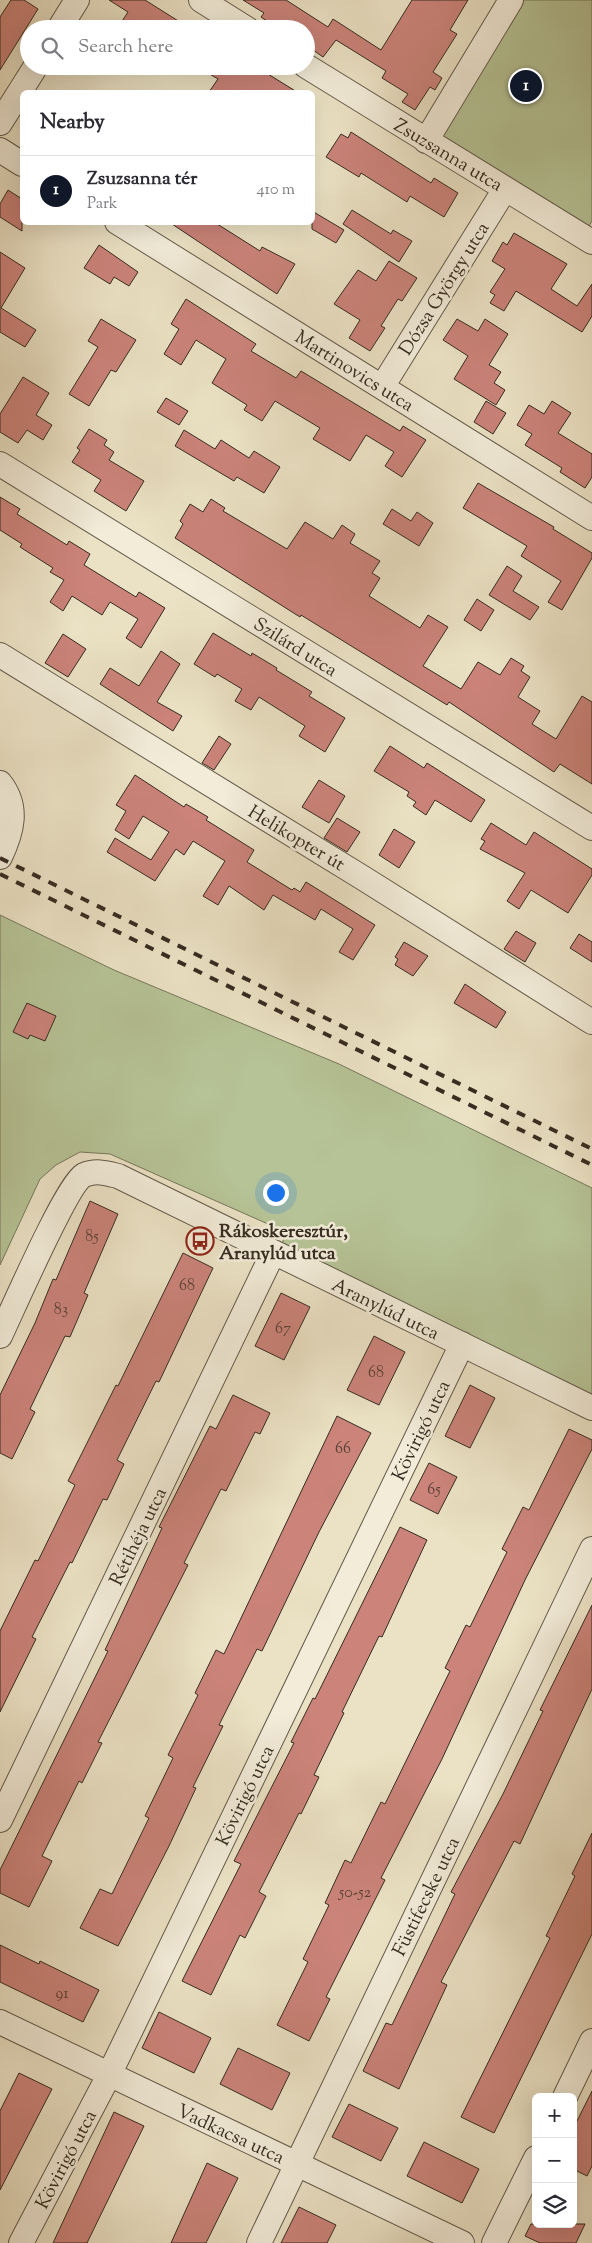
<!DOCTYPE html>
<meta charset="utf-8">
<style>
:root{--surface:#fff;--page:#f2f2f3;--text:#2b2b33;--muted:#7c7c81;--line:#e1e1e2;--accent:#111827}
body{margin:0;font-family:"Sorts Mill Goudy",serif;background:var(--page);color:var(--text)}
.controls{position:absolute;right:15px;bottom:15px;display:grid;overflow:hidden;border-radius:8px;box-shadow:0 5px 20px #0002}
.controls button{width:45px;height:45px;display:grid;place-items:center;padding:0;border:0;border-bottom:1px solid var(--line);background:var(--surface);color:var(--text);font:25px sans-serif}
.you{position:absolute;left:275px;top:1192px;width:18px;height:18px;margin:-12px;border:4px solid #fff;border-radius:50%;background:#1a73e8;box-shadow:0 0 0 8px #1a73e833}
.badge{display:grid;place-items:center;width:32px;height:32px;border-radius:50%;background:var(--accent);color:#fff;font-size:16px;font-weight:700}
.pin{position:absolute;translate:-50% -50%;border:2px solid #fff;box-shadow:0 1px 5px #0006}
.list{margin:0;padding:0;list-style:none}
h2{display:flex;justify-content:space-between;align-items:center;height:65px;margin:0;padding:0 20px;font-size:21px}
h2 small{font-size:16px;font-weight:400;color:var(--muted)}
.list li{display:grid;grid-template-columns:32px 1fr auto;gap:15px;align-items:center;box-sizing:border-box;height:70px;padding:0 20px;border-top:1px solid var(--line)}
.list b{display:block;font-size:19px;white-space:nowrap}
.list p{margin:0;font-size:16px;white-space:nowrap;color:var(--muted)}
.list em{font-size:16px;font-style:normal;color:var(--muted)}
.icon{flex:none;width:28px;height:28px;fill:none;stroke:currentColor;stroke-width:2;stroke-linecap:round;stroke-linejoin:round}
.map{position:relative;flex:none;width:592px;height:2243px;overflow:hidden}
.search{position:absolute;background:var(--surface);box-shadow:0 5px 20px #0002;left:20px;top:20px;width:295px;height:55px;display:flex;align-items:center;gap:12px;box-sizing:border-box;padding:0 18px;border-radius:28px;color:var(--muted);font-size:19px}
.panel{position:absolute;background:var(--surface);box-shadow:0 5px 20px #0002;left:20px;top:90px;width:295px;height:135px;border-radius:8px}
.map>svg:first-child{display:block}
.green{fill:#b6c396;stroke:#76785c}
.building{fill:#cb837a;stroke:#362c21}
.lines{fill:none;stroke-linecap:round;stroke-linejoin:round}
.minor-casing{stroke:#635a4a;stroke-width:26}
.minor{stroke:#f2ecd9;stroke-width:24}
.rail{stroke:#362c21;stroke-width:4;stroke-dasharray:9 9;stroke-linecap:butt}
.labels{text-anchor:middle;stroke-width:5;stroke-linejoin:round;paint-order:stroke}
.number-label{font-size:16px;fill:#5b4237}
.street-label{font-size:19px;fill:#362c21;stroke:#f2ecd9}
.poi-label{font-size:19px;font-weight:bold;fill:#362c21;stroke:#f2ecd9;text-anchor:start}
</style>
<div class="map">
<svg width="592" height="2243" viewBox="0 0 592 2243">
<rect width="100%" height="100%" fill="#ebe2c5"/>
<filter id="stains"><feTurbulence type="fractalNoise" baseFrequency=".004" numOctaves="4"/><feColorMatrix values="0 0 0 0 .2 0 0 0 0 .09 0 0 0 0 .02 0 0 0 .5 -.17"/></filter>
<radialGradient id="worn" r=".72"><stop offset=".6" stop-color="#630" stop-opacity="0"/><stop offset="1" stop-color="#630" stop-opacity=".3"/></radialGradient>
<path class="green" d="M511,0H592V221L583,236L426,141Z
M0,915L114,970L339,1064L592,1188V1396L281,1247L286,1232L110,1154L80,1152L56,1165L40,1179L0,1265Z"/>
<path class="building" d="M11,0H24L38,9L0,70V17Z
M109,0H145L191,29H117L128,12Z
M243,0H286L328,27L333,19L381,50L412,0H468L450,30L457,34L433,72L442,78L435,90L430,87L415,110L402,102L408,94L382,78L386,71L336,40L323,57L309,47L312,42L306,39V29H279L261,17L264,13Z
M196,66H255L297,92H209L218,79Z
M351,132L431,183L434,178L458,193L444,217L410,196L407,202L361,173L359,177L326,157L341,134L348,138Z
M8,190L22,199V231L0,217V204Z
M352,210L391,234L393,230L412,241L399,262L343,224Z
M312,211L344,230L336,243L312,229Z
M169,222H214L260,251L262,247L295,264L277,294Z
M514,233L567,264L551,289L577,306L592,284V316L582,332L516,291L504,311L490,303L495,295L490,292L505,269L492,261L503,242L507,245Z
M99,245L138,272L129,286L114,277L110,284L84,268Z
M0,252L25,268L1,308L36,330L25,347L0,332Z
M389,261L417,278L402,301L398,299L381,326L385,328L370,351L349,338L360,320L334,304L358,270L376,281Z
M186,299L256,344L251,351L296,378L301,371L400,431L403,426L426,440L402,477L385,466L394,452L366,435L350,461L313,439L320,428L275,401L262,421L244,410L247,405L212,383L226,359L196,340L181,365L164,354L179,329L171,324Z
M101,319L136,340L116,372L111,370L89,406L69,394L98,347L88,341Z
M457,319L478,331L485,319L508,334L489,365L501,372L494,383L505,390L496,405L454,379L468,356L443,340Z
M23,377L49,393L36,415L52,425L43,440L27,430L18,443L0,432V414Z
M166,398L188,411L179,425L157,412Z
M486,401L506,413L493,434L474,422Z
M552,401L571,413L558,433L592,454V477L585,488L560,472L562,468L525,445L532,434L517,425L529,405L544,414Z
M89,429L107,440L104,445L114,452L109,460L144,481L126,511L94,491L101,480L72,462L80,450L77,448Z
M184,430L215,449L221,440L249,458L254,451L280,467L264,493L237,477L234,481L175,446Z
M478,483L554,527L553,529L592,553V558L562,610L548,602L561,581L521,556L527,546L463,508Z
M0,497L20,509L17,514L67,545L69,541L90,554L84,565L136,597L139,592L165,608L141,648L126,638L138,619L110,602L102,615L72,596L63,611L50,602L64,580L50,572L53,568L20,547L22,544L0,530Z
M211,499L225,508L223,511L287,549L305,522L333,539L342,525L355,534L350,543L380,561L372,573L380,578L369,596L420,628L428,615L448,627L423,666L461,689L478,662L500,675L511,658L524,666L521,671L530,677L518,697L540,711L532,724L556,739L582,696L592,702V784L560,764L554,772L449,702L447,705L301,615L300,617L175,538L183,524L180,521L190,504L203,512Z
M392,509L411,521L417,512L433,523L419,546L383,524Z
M507,566L522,576L513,591L539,607L530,620L489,595Z
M477,599L494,610L481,631L464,620Z
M213,633L251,656L252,653L277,668L276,670L312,692L309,696L345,718L325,752L299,736L305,726L259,697L251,710L235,701L242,689L217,674L215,677L194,664Z
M63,634L86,649L68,677L45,663Z
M161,651L180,664L157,702L182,716L173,731L100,684L110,668L139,686Z
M219,736L231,744L214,770L202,763Z
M390,746L424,768L427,763L485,800L471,822L435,800L426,815L413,806L416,802L407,796L409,792L374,771Z
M135,775L184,807L186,804L208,817L206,820L254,850L247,862L292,890L294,888L300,892L306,882L375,925L353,960L339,952L353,929L321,909L315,920L273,895L264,910L229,886L218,905L203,896L225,861L193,841L184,855L176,849L155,881L107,852L115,838L151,860L169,832L143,816L129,839L115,830L126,811L116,805Z
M319,780L345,796L329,823L302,807Z
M337,818L360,832L347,852L324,838Z
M491,823L526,845L534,832L592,869V875L568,913L531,890L519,909L507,901L525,873L480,849L485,841L481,839Z
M394,829L415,842L399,868L379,855Z
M516,931L536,943L525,962L504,949Z
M579,934L592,942V962L570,948Z
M404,942L428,956L413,976L395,965L398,959L395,957Z
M465,984L506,1012L496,1028L454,1003Z
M27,1003L56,1016L45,1041L30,1035L28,1039L13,1032Z
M90,1201L118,1214L84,1293L88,1295L70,1337L65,1336L30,1409L35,1412L12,1459L0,1453V1395L35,1323L53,1279L56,1280Z
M183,1253L213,1268L159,1382L156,1381L117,1460L124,1464L107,1500L103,1499L72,1563L70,1562L32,1637L36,1639L0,1712V1631L35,1560L38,1561L75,1485L68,1481L116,1385L118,1386Z
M281,1293L310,1307L284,1360L255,1346Z
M374,1336L405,1352L379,1405L347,1390Z
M470,1385L495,1398L470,1448L445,1436Z
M233,1395L270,1413L260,1434L255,1432L226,1491L221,1489L184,1563L188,1565L98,1742L102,1743L82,1783L79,1781L42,1856L52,1861L29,1907L0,1893V1870L108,1651L105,1650L162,1528L159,1527L210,1426L216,1429Z
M337,1416L371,1433L319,1532L262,1651L257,1649L219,1725L223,1726L193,1787L196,1788L169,1846L118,1946L80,1928L100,1889L112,1894L149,1818L145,1816L173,1758L168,1755L198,1695L195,1693L216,1650L224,1654Z
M569,1429L592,1440V1449L525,1580L442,1759L381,1878L385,1880L326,1997L330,1999L309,2041L277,2025L308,1962L303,1959L329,1905L325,1903L345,1860L351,1863L381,1802L385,1804L450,1671L445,1668L466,1625L470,1627L507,1552L502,1549L523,1507L529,1510Z
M429,1463L457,1477L438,1514L410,1500Z
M400,1527L427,1540L382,1637L379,1636L342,1712L344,1713L314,1775L319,1777L301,1814L299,1813L259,1892L266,1896L245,1938L240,1935L211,1995L182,1981L241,1864L234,1861L294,1743L291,1742L313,1698L315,1699Z
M592,1605V1689L520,1844L514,1841L441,1982L447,1985L399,2089L363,2071L386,2023L392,2025L455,1894L451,1892L503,1794L543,1711L540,1710Z
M592,1833V1934L494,2133L461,2117L550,1938L546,1936L575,1876L572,1874Z
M0,1945L39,1964L40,1961L99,1990L83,2022L0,1982Z
M159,2012L211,2038L194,2073L142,2048Z
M238,2048L290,2073L272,2110L220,2084Z
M19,2073L52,2089L0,2190V2111Z
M592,2091V2166L587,2176L573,2169V2129Z
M349,2104L398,2128L381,2161L332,2137Z
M114,2112L144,2126L87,2243H53Z
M424,2142L479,2169L462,2203L407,2176Z
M207,2163L238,2178L206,2243H171Z
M299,2207L336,2225L327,2243H281Z
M531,2224H585L576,2243H540L525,2236Z"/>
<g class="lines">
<g class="minor-casing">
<path id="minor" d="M201,0L247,29
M59,29L77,0
M306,66L592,242
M0,123L36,66
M426,141L511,0
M0,150L22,164
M117,222L592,518
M382,387L505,189
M0,464L592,828
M0,655L363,878L592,1022
M0,783C19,807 12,832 0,857
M0,1336C12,1311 67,1184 84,1175C96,1170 106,1173 118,1176L592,1408
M0,1820L273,1253
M0,2022L462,2243
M565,2097L592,2041
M21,2243L109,2075L462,1344
M259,2243L592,1549
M494,2243L536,2158"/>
</g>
<use href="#minor" class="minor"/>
<path class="rail" d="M0,858L592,1149
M0,874L592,1165"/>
</g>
<defs>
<g id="bus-ring" transform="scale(1.4375)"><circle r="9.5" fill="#f2ecd9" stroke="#8f2418" stroke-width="1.5"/><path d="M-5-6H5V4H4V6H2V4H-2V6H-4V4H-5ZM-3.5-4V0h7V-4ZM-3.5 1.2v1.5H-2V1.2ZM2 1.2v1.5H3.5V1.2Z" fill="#8f2418"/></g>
</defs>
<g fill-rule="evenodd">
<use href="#bus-ring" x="200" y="1241"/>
</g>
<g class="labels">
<g class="number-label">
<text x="92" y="1241">85</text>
<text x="187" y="1290">68</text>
<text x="61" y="1314">83</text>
<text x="283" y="1333">67</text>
<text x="376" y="1377">68</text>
<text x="343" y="1453">66</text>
<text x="434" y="1494">65</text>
<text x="355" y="1897">50-52</text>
<text x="62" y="1998">91</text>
</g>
<g class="street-label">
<text transform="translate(449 154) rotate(31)" y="7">Zsuzsanna utca</text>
<text transform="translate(443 288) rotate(-58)" y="7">Dózsa György utca</text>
<text transform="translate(355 370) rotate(32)" y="7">Martinovics utca</text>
<text transform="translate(296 646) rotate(32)" y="7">Szilárd utca</text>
<text transform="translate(297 837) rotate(31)" y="7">Helikopter út</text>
<text transform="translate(386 1308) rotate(26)" y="7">Aranylúd utca</text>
<text transform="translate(420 1430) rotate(-64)" y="7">Kövirigó utca</text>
<text transform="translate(137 1536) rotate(-64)" y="7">Rétihéja utca</text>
<text transform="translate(244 1795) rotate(-64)" y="7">Kövirigó utca</text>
<text transform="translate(425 1896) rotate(-64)" y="7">Füstifecske utca</text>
<text transform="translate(231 2133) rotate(25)" y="7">Vadkacsa utca</text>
<text transform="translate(65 2159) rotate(-62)" y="7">Kövirigó utca</text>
</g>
<g class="poi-label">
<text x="219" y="1237">Rákoskeresztúr,<tspan x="219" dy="22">Aranylúd utca</tspan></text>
</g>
</g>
<rect width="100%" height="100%" filter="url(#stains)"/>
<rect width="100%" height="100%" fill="url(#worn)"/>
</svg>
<div class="controls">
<button>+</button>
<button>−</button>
<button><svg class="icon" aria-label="layers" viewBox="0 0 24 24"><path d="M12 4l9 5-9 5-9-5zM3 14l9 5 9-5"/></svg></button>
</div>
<div class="you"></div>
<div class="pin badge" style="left:526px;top:86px">1</div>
<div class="search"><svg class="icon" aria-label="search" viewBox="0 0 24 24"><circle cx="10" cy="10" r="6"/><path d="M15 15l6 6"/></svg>Search here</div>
<section class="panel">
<h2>Nearby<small></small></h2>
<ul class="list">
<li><span class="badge">1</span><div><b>Zsuzsanna tér</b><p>Park</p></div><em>410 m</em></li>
</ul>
</section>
</div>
